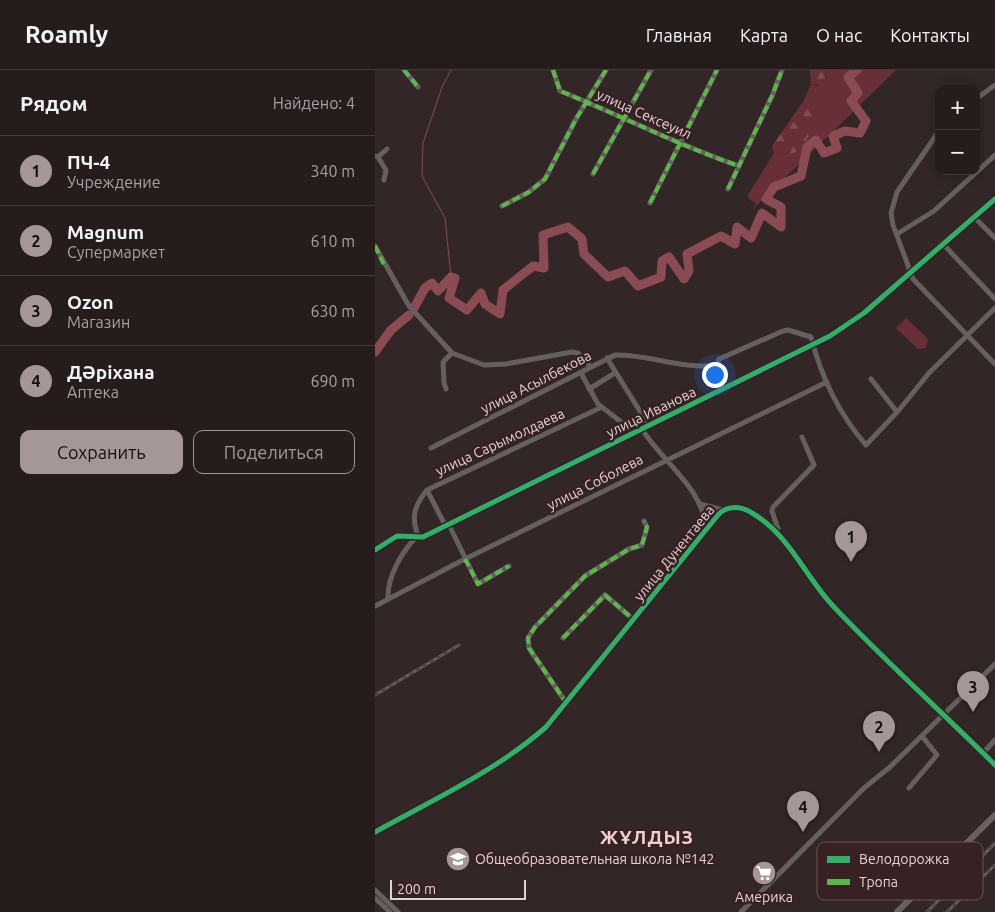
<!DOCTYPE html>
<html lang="ru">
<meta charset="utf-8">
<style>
:root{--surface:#261c1c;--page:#2e2525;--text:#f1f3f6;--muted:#a4a1a3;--line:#423a3b;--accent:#a59697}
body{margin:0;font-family:Ubuntu,sans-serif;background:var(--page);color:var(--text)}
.controls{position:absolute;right:15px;top:15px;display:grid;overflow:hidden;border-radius:10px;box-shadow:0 2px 12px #0003}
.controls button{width:45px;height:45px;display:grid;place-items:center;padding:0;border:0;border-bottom:1px solid var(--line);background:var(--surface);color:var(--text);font:25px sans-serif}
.scale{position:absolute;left:15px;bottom:12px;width:136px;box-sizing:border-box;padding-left:5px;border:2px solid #e3d3d4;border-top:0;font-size:14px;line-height:18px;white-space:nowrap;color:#e3d3d4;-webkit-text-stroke:4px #372122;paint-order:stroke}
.you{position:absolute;left:339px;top:304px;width:18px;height:18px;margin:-12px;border:4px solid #fff;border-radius:50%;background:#1a73e8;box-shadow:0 0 0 8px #1a73e833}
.badge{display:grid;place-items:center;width:32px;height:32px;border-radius:50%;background:var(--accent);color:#111;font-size:16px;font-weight:700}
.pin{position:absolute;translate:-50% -41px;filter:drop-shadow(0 1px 2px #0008)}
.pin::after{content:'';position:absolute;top:26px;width:18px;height:15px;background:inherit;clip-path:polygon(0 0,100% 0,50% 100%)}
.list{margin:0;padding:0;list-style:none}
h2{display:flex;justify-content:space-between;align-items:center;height:65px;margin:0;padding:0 20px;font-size:21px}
h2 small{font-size:16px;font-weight:400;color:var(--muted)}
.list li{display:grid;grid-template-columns:32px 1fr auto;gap:15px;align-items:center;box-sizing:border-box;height:70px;padding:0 20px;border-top:1px solid var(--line)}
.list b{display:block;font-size:19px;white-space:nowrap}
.list p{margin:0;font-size:16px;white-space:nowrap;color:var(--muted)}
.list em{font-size:16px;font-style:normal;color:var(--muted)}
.actions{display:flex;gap:10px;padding:15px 20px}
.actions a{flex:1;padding:11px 0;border:1px solid var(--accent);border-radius:10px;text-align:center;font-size:18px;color:var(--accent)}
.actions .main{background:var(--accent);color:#111}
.map{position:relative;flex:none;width:620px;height:842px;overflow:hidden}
header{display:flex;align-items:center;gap:30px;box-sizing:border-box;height:70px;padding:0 25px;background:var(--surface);border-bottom:1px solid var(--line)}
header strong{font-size:24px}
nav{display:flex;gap:28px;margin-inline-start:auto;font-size:18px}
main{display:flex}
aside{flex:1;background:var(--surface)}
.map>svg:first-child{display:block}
.green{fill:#683036}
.forest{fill:url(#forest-firs)}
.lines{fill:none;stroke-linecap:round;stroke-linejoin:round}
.stream{stroke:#8a4c52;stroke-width:1}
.river{stroke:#8a4c52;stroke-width:9}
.minor{stroke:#665f60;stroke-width:5}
.major{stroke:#696060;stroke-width:6}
.rail-casing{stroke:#655d5d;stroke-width:3}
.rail{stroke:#372122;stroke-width:1;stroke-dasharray:4;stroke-linecap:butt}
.quiet{stroke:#58b947;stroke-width:4;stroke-dasharray:8 4;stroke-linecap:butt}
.cycleway-casing{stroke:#372122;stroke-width:8}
.cycleway{stroke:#2db169;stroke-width:5}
.labels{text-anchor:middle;stroke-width:5;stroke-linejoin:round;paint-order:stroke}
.street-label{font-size:14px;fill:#e3d3d4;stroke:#372122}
.poi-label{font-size:14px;fill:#e3d3d4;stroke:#372122;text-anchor:start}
.district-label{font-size:19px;font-weight:bold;letter-spacing:1px;fill:#eed0d1;stroke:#372122}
.key{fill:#372122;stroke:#6b5657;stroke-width:1}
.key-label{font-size:14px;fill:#e3d3d4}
</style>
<header>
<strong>Roamly</strong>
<nav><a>Главная</a><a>Карта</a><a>О нас</a><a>Контакты</a></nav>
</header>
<main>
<aside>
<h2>Рядом<small>Найдено: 4</small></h2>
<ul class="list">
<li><span class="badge">1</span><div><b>ПЧ-4</b><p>Учреждение</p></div><em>340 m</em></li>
<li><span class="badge">2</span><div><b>Magnum</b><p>Супермаркет</p></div><em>610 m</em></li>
<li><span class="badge">3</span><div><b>Ozon</b><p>Магазин</p></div><em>630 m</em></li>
<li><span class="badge">4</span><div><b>Дəріхана</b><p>Аптека</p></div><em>690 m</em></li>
</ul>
<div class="actions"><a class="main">Сохранить</a><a>Поделиться</a></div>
</aside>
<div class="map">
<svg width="620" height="842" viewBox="0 0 620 842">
<defs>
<pattern id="forest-firs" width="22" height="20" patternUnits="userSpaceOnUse" patternTransform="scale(1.25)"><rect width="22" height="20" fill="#683036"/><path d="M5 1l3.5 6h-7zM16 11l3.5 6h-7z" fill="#7d4d52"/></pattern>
</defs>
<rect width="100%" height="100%" fill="#322626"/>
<path class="green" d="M451,0H521L377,140L381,133L375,130L373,125L399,83L417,84L442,39L429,30L436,14L443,16L450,11Z
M531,248L553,269L551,278L543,279L521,258Z"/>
<path class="forest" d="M435,0H451L450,11L447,15L436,14Z
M429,30C432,32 439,35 442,39C448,48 427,79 419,83C413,85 405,83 399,83L397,76Z"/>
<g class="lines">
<path class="stream" d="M76,0L67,17L48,73L47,106L70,148L76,207"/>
<path class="river" d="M39,238L50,218L57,213L63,221L76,207L80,208L74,228L92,240L106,223L110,234L125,244L128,220L158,196L169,198L168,165L193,157L207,169L209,184L233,207L250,201L263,216L286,207L287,191L294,187L309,209L314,201L312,184L346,166L360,174L362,157L376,168L387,143L406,157V137L391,129L399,117L426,106L432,77L441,70L449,83L462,78L458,66L470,61L485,63L491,51L476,31L483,23L473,7L482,0
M0,282L16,260L34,245"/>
<path class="minor" d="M29,0L43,17
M178,0L185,21C245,45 302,75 364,96
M601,29L620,15
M564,61L522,122L516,143L518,155L538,209L620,294
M0,86L3,87L11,100L9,110
M3,87L12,79
M218,104L276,0
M353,119L397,26L407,0
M275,133L342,0
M127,136L154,122L170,109L201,49L231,0
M599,147L620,168
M522,164L559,141L620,85
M568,174L620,229
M0,176L34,236L77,283
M232,288L274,356
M342,295L344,289L408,261L413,260L436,267C446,306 464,344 491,375L524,340L554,303L620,238
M206,303L223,334L259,362
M496,309L522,342
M71,319L69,313L68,292L77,283L109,295L131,294L197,282L203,283L215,296
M214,319L240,303
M267,359C287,392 329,418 331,460
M56,378L240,285C274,284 307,300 342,295L352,318
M52,420L70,455
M325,434L348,440
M73,453L103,514L134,496
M400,462L403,459L397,441L398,437L439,395L427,367
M43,466C36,447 39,436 52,420L227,337
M0,480L22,466L48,467L455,266L489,243L620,129
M13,529C12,506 27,482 42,466
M0,536L90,489L452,312
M188,568L230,525L259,550
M192,634L154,578L153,568L160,557L210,506L254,479L267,475L272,457L269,451
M608,683L620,670
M534,718L562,685L547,666
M0,762C58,730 121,701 171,657L343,445C352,435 366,436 377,443C414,464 431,508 459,537C511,592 567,642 620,695
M0,820L23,842
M0,828L15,842
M366,842L489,718L515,697L620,594"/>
<path class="major" d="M522,842L620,745"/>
<g class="rail-casing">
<path id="rail" d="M0,625L84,575
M552,842L620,773
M572,842L620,795"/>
</g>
<use href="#rail" class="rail"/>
<path class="quiet" d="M29,0L43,17
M178,0L185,21C245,45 302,75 364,96
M218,104L276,0
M353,119L397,26L407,0
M275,133L342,0
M127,136L154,122L170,109L201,49L231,0
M0,176L10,197
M90,489L103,514L134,496
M188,568L230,525L259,550
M192,634L154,578L153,568L160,557L210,506L254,479L267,475L272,457L269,451"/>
<g class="cycleway-casing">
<path id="cycleway" d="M0,480L22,466L48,467L455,266L489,243L620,129
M0,762C58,730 121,701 171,657L343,445C352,435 366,436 377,443C414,464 431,508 459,537C511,592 567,642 620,695"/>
</g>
<use href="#cycleway" class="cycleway"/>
</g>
<defs>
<g id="school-disc" transform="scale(1.25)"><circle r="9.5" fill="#a59697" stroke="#372122"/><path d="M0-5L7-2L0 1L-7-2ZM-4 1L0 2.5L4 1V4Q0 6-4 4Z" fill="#fff"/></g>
<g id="supermarket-disc" transform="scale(1.25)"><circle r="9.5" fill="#a59697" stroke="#372122"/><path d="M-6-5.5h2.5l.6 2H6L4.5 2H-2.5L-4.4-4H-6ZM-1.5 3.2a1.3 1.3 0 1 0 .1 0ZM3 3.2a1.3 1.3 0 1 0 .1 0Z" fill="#fff"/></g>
</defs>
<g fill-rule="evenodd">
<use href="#school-disc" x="83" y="789"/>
<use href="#supermarket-disc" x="389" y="803"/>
</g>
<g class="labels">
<g class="street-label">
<text transform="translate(269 44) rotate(24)" y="5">улица Сексеуил</text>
<text transform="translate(161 312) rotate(-27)" y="5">улица Асылбекова</text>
<text transform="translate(276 342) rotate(-26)" y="5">улица Иванова</text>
<text transform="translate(125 372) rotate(-25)" y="5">улица Сарымолдаева</text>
<text transform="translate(220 412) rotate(-27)" y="5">улица Соболева</text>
<text transform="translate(299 483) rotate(-51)" y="5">улица Дунентаева</text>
</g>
<g class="poi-label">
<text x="100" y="794">Общеобразовательная школа №142</text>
<text x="389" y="832" text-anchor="middle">Америка</text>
</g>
<g class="district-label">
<text x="272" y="774">ЖҰЛДЫЗ</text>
</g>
</g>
<rect x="442" y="772" width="166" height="58" rx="8" class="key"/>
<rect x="452" y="786" width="23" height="7" fill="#2db169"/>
<rect x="452" y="809" width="23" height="6" fill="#58b947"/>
<g class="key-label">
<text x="484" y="794">Велодорожка</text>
<text x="484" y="817">Тропа</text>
</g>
</svg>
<div class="controls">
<button>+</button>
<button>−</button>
</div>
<div class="scale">200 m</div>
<div class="you"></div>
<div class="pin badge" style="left:476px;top:492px">1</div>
<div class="pin badge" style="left:504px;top:682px">2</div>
<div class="pin badge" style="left:598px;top:642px">3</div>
<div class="pin badge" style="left:428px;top:762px">4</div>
</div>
</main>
